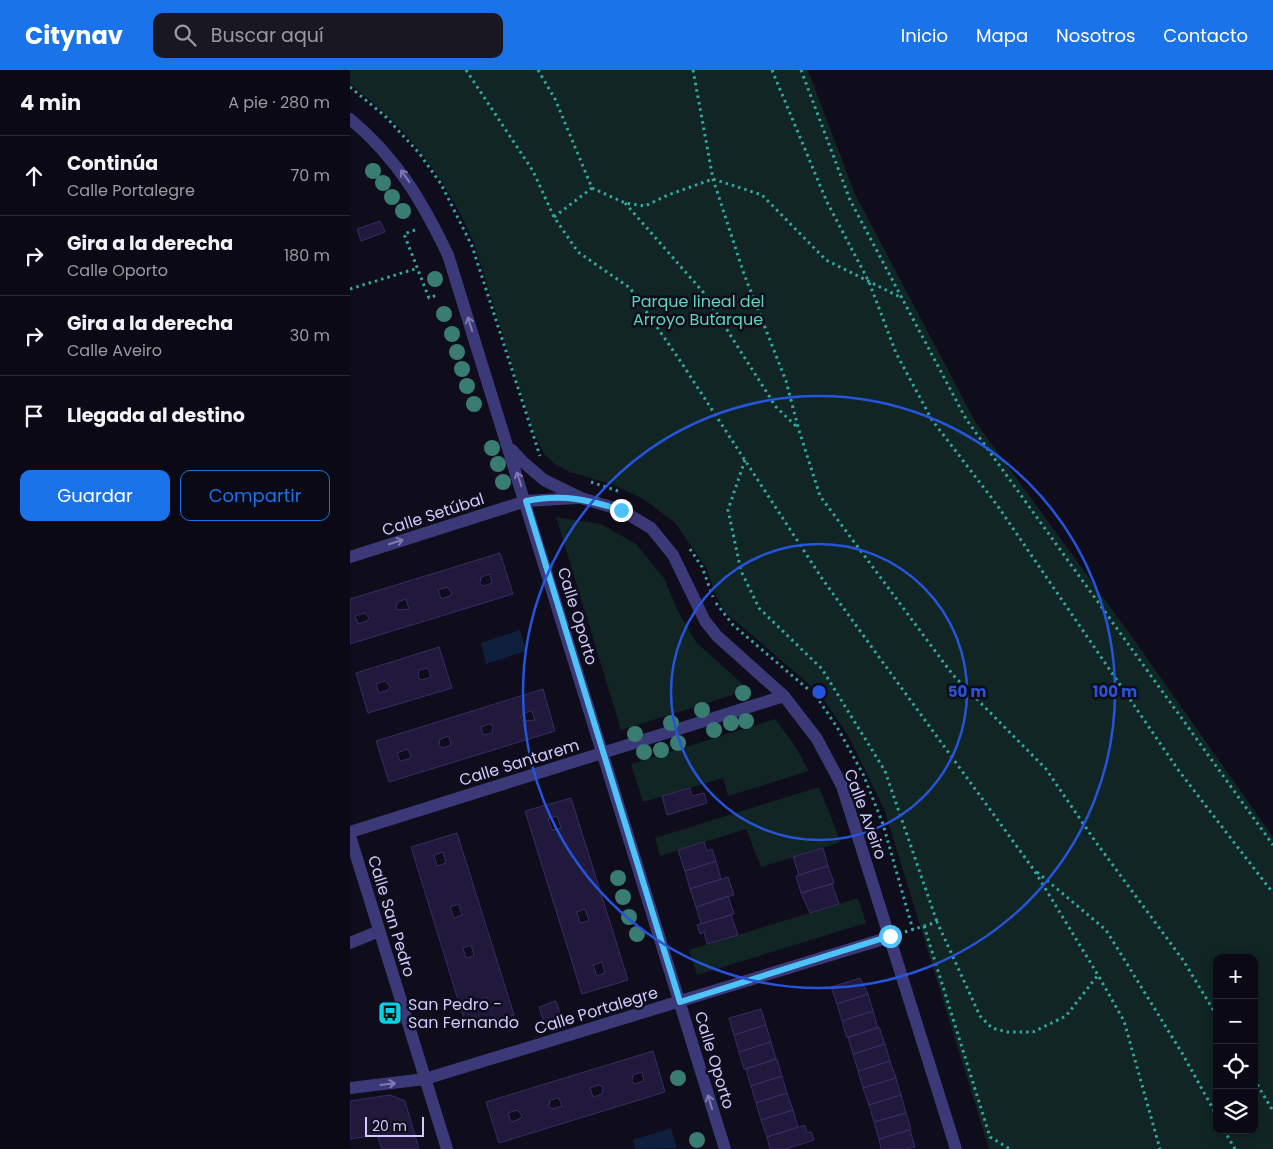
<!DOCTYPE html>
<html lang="es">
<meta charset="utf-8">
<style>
:root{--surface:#0b0915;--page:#191722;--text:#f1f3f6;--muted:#9a9aa0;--line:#2b2a34;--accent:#1a73e8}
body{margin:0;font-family:Poppins,sans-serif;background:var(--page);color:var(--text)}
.controls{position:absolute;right:15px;bottom:15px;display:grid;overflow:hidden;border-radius:10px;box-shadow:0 2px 12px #0003}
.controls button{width:45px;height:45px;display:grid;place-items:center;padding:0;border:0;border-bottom:1px solid var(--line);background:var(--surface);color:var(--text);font:25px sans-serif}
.scale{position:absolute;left:15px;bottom:12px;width:59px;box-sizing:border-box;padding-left:5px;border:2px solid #d0cafc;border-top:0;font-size:14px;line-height:18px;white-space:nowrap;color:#d0cafc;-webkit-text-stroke:4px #0f0c1c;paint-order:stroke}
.stop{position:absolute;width:15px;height:15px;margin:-11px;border:4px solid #4fc3f7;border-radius:50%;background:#fff}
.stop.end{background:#4fc3f7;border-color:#fff;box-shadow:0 1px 5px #0008}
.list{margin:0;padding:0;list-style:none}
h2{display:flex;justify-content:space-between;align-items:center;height:65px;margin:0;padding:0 20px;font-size:21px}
h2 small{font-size:16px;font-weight:400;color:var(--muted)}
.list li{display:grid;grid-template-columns:32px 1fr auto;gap:15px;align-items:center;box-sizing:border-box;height:80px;padding:0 20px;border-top:1px solid var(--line)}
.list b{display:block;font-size:19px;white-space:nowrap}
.list p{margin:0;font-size:16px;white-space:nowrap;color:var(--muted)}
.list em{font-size:16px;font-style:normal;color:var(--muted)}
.actions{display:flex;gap:10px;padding:15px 20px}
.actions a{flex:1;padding:11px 0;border:1px solid var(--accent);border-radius:10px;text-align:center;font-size:18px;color:var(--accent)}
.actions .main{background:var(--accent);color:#fff}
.icon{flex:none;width:28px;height:28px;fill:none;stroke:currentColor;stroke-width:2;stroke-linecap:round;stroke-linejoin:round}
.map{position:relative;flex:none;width:923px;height:1079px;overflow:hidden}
header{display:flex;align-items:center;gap:30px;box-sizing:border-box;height:70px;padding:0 25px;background:var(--accent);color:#fff}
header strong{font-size:24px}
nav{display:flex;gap:28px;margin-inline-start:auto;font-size:18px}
.search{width:350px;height:45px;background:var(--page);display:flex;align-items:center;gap:12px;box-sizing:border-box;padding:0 18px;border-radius:10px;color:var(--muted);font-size:19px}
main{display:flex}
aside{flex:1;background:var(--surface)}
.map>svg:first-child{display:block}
.green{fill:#102524;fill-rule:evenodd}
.water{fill:#0e203e}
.building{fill:#20193b;stroke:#382c66;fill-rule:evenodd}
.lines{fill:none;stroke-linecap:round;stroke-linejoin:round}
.path{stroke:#33a7a1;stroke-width:3;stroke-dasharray:2.5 4;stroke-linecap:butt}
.pedestrian{stroke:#3c3978;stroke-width:12}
.minor{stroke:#3c3978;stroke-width:12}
.tree{fill:#397c72}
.oneway{stroke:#7f7ab3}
.route{stroke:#4fc3f7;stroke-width:6}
.ring{fill:none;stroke:#2654da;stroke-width:2.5}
.labels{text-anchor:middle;stroke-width:5;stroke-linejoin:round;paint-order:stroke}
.park-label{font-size:16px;fill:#5bd7b9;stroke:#0f0c1c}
.street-label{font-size:16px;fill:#d0cafc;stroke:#0f0c1c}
.poi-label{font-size:16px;fill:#d0cafc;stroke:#0f0c1c;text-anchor:start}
.centre{fill:#2654da;stroke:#0f0c1c;stroke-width:2.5}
.ring-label{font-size:15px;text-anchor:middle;font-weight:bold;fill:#2654da;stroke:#0f0c1c;stroke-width:5;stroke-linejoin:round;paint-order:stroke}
</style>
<header>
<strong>Citynav</strong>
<div class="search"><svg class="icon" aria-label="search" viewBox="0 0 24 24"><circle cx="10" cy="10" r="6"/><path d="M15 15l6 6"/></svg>Buscar aquí</div>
<nav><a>Inicio</a><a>Mapa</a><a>Nosotros</a><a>Contacto</a></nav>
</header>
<main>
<aside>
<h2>4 min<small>A pie · 280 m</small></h2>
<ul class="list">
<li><svg class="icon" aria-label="ahead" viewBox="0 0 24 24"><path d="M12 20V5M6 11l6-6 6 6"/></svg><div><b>Continúa</b><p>Calle Portalegre</p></div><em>70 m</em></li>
<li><svg class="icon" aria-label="right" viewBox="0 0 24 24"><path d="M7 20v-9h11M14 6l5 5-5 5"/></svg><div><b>Gira a la derecha</b><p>Calle Oporto</p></div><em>180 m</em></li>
<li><svg class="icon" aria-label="right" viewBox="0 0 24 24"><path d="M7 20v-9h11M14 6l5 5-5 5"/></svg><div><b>Gira a la derecha</b><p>Calle Aveiro</p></div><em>30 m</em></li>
<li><svg class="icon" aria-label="arrive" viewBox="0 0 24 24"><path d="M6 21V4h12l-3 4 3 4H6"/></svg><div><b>Llegada al destino</b></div></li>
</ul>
<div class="actions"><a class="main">Guardar</a><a>Compartir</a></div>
</aside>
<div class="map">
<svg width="923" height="1079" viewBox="0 0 923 1079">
<rect width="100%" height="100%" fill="#0f0c1c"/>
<path class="green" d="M0,0H458L505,124L625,351L785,571L923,767V1079H639L534,739L498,665L469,623L375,542L365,523L356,497L325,453L295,430L264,415L220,402L206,395L194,384L182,359L124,173C95,106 58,59 0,14ZM867,888H904V1060H867Z
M206,447L251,454L286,474L314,508L328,541L346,572L399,620L271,660Z
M425,649L443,673L459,701L378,726L373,708L293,732L281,694Z
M469,717L491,772L411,797L396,759L310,786L305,768Z
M508,828L516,853L347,905L339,880Z"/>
<path class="water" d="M170,560L176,581L136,594L131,573Z
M321,1058L327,1078L285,1079L283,1070Z"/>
<path class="building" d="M30,151L35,162L11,171L7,159Z
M150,483L163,524L0,574V529ZM140,504L142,513L134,516L130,514L131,507ZM97,517L102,523L100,526L91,529L88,520ZM56,529L59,539L47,540L46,536L48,532ZM15,543L19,548L17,551L8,554L5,546Z
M89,577L102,618L18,643L6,603ZM78,598L81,607L72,610L68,608L69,600ZM35,611L40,616L38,620L29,623L26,614Z
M193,619L205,661L39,712L26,671ZM182,641L185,650L173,651L171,647L173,643ZM139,654L143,656L142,663L133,665L131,657ZM99,666L101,675L93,678L89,676L90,669ZM57,679L61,685L59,689L50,691L47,683Z
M340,718L342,726L354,723L357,733L317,745L312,726Z
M221,728L278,910L232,924L175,741ZM207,746L211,758L202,760L198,749ZM235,839L239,851L230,853L227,842ZM252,892L255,903L247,906L243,895Z
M107,763L164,945L117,959L61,777ZM93,782L96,793L87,796L84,785ZM109,834L112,845L104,848L100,837ZM121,875L124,886L116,888L113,878ZM137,927L141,939L132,941L129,930Z
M354,772L357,781L362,779L366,791L335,801L328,780Z
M473,778L478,796L449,805L443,787Z
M366,791L371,809L340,819L335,801Z
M478,796L484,813L451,823L446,806Z
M378,807L384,825L346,837L340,819Z
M482,814L489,834L460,843L451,823Z
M378,826L384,844L351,854L346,837Z
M381,845L388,865L357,874L354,862L350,864L347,855Z
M510,908L518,924L487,934L481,917Z
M518,924L523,941L492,951L487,934Z
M206,931L211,947L194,953L189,937Z
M411,939L416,955L384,965L379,948Z
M523,941L528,958L497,968L492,951Z
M416,955L421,972L389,982L384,965Z
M529,957L535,974L503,984L498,967Z
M421,972L426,989L394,999L389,982Z
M535,974L540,991L508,1001L503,984Z
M303,981L315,1022L149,1073L136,1032ZM292,1002L294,1011L285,1014L282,1011L283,1005ZM249,1015L253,1017L252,1024L243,1027L240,1018ZM209,1028L212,1036L203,1039L199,1037L200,1030ZM167,1040L172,1045L170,1049L161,1052L158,1043Z
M427,989L432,1006L401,1016L396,999Z
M540,991L546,1008L513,1018L508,1001Z
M432,1006L437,1023L406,1033L401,1016Z
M546,1008L551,1025L519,1035L513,1018Z
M437,1023L443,1040L411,1050L406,1033Z
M40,1025L55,1031L69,1079H32L27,1065L0,1069V1031Z
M551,1025L556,1043L524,1052L519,1035Z
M443,1040L448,1057L417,1067L411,1050Z
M556,1043L561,1059L529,1069L524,1052Z
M455,1055L457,1063L461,1062L464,1070L436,1079H420L417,1067Z
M560,1060L565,1077L557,1079H531L529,1069Z"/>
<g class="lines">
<path class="path" d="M116,0L183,101L204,147L228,182L280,218L329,289L473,510L684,800L748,905L774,951L810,1079
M188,0L205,29L242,118L275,133L295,136L318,125L363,109L412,125L476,190L552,228
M343,0L363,109L394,204L436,311L448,357L470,426L603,605L696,699L745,771L833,890L867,946
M422,0L477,132L519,212L546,283L582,350L647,435L829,701L923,823
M451,0L500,130L616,349L923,775
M0,17L35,46L69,83L91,114L122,176L190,386
M275,133L353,222L426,337L447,357
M204,147L242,118
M65,160L54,164L79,228L87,225
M0,219L68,198
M395,390L378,440L391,501L409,538L472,599L535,701L587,852
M241,412L268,421
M340,479L352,497L363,527
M366,533L383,555L466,626L487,657L513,704L533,754L563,860
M687,802L756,860L832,983L867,1046
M574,856L640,1067L660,1079
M555,862L587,852L630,946L642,958L658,962H683L716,946L748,905
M904,1009L923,1041
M874,1060L885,1079"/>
<path class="pedestrian" d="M0,762L434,626
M0,873L29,861"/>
<path class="minor" d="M0,49C47,88 72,131 98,185L375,1079
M162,380L173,392L194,410L231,428L271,440L301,458L323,485L355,551L367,566L434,626L467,669L492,716L606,1079
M0,487L176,431L226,428
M0,766L97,1079
M0,1018L75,1009L540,867"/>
</g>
<g class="tree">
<circle cx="23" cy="101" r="8"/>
<circle cx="33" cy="113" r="8"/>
<circle cx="42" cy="127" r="8"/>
<circle cx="53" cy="141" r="8"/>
<circle cx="85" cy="209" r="8"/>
<circle cx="94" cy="244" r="8"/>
<circle cx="102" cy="264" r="8"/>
<circle cx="107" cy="282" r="8"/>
<circle cx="112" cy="299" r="8"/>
<circle cx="117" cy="316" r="8"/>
<circle cx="124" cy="334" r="8"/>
<circle cx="142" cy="378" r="8"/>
<circle cx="148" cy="394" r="8"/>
<circle cx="153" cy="412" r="8"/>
<circle cx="393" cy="623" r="8"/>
<circle cx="352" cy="640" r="8"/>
<circle cx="396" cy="651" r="8"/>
<circle cx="321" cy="653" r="8"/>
<circle cx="381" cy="653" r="8"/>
<circle cx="364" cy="660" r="8"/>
<circle cx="285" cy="664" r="8"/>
<circle cx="328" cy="673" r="8"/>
<circle cx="311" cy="680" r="8"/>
<circle cx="294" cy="682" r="8"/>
<circle cx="268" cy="808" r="8"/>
<circle cx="273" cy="827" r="8"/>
<circle cx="279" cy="847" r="8"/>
<circle cx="287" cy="864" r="8"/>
<circle cx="328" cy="1008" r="8"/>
<circle cx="347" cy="1070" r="8"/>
</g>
<defs><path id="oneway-shaft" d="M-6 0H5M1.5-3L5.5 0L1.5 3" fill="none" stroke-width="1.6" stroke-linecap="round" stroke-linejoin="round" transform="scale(1.25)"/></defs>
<g class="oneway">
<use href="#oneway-shaft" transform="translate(55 106) rotate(-126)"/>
<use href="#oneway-shaft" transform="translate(120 254) rotate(-107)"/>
<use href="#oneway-shaft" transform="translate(169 409) rotate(-108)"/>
<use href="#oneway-shaft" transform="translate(46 472) rotate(-18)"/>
<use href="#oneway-shaft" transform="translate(38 1014) rotate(-7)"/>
<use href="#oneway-shaft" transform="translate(360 1032) rotate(-107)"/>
</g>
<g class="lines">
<path class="route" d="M271,440C236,429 213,424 176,431L330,932L540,866"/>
</g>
<g class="ring">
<circle cx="469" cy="622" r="148"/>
<circle cx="469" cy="622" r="296"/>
</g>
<defs>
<g id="bus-square" transform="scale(1.25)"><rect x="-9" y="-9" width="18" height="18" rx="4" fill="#0ccfe6" stroke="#0f0c1c"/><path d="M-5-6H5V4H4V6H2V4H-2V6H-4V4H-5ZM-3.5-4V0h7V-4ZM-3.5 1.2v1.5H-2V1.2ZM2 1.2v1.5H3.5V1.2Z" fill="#111"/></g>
</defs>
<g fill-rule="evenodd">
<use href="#bus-square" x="40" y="943"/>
</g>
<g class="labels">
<g class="park-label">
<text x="348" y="237">Parque lineal del<tspan x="348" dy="18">Arroyo Butarque</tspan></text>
</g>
<g class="street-label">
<text transform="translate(83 444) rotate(-18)" y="6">Calle Setúbal</text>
<text transform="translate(228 546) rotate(73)" y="6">Calle Oporto</text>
<text transform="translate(169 692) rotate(-17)" y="6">Calle Santarem</text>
<text transform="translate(516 744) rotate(70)" y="6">Calle Aveiro</text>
<text transform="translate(42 846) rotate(73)" y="6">Calle San Pedro</text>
<text transform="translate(246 940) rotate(-17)" y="6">Calle Portalegre</text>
<text transform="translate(365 990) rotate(73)" y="6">Calle Oporto</text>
</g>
<g class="poi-label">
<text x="58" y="940">San Pedro -<tspan x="58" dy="18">San Fernando</tspan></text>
</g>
</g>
<circle cx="469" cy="622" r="8" class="centre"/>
<g class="ring-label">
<text x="617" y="627">50 m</text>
<text x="765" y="627">100 m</text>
</g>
</svg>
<div class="controls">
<button>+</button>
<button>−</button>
<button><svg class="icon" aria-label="locate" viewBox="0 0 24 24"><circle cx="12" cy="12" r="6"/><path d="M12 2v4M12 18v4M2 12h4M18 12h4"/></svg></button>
<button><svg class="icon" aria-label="layers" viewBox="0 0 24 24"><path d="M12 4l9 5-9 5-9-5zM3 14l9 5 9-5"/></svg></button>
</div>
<div class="scale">20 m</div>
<div class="stop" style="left:540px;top:866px"></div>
<div class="stop end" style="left:271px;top:440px"></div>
</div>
</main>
